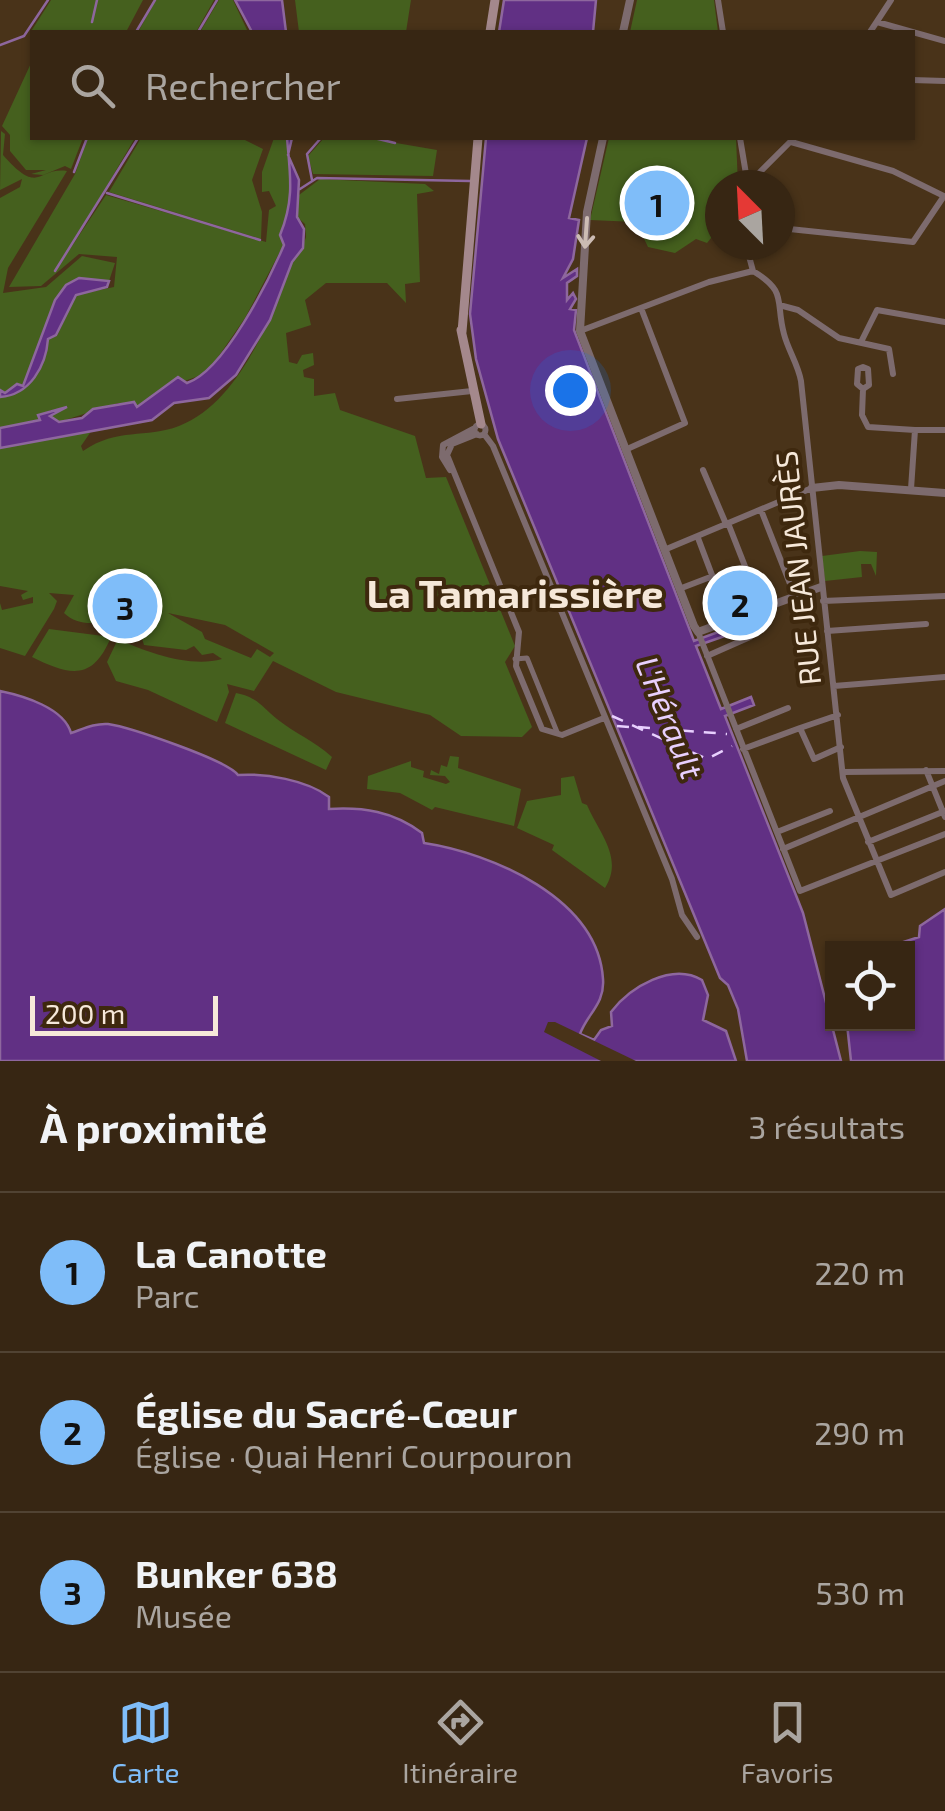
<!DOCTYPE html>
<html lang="fr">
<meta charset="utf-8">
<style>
:root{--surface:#372613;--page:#423221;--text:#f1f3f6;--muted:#aaa5a0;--line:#514333;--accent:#7fbdf9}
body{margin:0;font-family:"Exo 2",sans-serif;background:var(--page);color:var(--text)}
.controls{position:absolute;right:30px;bottom:30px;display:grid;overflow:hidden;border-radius:0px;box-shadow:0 2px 8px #0004}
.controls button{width:90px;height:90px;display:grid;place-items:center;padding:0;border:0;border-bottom:2px solid var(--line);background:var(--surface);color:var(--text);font:50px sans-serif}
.compass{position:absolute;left:705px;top:170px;width:90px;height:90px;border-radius:50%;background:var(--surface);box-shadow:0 2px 8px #0004;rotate:336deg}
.scale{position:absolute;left:30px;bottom:25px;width:188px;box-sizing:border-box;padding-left:10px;border:5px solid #f6e8d9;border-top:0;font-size:28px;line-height:35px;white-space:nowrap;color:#f6e8d9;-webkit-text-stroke:8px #3e280e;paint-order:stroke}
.you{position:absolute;left:570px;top:390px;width:35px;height:35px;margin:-25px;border:8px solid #fff;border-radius:50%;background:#1a73e8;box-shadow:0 0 0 15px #1a73e833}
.badge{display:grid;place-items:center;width:65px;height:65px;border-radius:50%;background:var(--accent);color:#111;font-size:32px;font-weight:700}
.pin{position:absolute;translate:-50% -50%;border:5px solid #fff;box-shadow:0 2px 10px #0006}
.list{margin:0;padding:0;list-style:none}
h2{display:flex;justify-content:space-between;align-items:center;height:130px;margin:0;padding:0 40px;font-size:42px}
h2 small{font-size:32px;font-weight:400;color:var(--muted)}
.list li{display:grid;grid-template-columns:65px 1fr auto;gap:30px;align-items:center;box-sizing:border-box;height:160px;padding:0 40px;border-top:2px solid var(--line)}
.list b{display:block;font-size:38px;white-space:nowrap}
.list p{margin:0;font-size:32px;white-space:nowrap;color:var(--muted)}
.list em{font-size:32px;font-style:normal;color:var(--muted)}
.icon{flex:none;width:55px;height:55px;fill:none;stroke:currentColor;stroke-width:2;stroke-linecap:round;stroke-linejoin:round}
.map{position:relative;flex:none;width:945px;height:1061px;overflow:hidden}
.search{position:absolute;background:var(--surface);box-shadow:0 2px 8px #0004;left:30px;right:30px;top:30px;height:110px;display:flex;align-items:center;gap:25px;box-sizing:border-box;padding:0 35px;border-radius:0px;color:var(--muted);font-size:38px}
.sheet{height:610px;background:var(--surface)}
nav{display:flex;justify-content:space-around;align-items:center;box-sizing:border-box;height:140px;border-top:2px solid var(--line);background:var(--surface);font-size:28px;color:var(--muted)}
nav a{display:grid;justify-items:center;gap:5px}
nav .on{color:var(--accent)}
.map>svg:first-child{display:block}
.green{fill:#45601e;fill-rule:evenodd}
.water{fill:#613084;stroke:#8e679e;stroke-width:2.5}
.pier{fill:#493319}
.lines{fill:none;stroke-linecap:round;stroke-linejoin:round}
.stream{stroke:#8e679e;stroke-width:2.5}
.ferry{stroke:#e8d0fe;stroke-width:2.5;stroke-dasharray:12 10;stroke-linecap:butt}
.pedestrian{stroke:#7d6b6e;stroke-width:5}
.minor{stroke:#7d6b6e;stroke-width:6}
.tertiary{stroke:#7d6b6e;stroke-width:8}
.secondary{stroke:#a4888c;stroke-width:9}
.oneway{stroke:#ccbcb4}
.labels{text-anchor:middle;stroke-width:8;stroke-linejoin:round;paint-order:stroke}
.street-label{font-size:30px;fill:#f6e8d9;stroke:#3e280e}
.water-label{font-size:32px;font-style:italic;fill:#e8d0fe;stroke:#3e280e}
.district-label{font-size:40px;font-weight:bold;fill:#f6e8d9;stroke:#3e280e}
</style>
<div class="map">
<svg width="945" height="1061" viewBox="0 0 945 1061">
<rect width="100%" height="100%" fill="#493319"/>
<path class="green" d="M51,0H143L126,32L30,33Z
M156,0H214L196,32H138Z
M219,0H233L248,32H200Z
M295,0H411L406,32H299Z
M637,0H714L718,32H630Z
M32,61V138H83L71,169L65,166L43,175L31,174L46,170H26L10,151V135L2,126Z
M1,131L5,134L3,155C40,197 37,167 67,171L8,268L3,293L46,287L82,256L115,263L109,281L70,282L60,292L25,383L4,393L0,390V198L20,187L22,179L0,190Z
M88,138H135L68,252L106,195L266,242L269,210L276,206L269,191L262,192V172L274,138H287L293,195L280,235L284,244L245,318L207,373L162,389L137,407L118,403L59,422L49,416L51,410L39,415L40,420L0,428V397C30,395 46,366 48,338L57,336L76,295L114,287L117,257L79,254L41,286L9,287L75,174Z
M141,138H241L263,149L252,180L262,212L261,239L109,192Z
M324,138H367L437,150L433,176L313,174L308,156Z
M609,138H736L738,185H720V227L707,243L696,239L675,253L648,247L636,222L590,220Z
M320,179L425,184L434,191L417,194L420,282L405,284L406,303L387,283H326L305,300L311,325L286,333L289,362L297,364L302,355L313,353L314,365L303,370L304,377L314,379V396L335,393L340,410L415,436L426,478L446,477L515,646L505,662L532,727L522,737L461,736L430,715L336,692L273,661L254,691L227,684L229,692L217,722L148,690L116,681L107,662L118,639C148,653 191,668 222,659L213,653L202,655L194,646L186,650L144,645L140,632L159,611L152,608C126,613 88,636 64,613L74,595L49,593L57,601L54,609L25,656L0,648V603L2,610L33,603V597L23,600L21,595L28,591L0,586V448L92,430L81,446L83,451C118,427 145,439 179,426C237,404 269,323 289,271C293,258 302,251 306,237L305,224L297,217L299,195ZM168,613L225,625L274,653L270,657L257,649L251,658L205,639L202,632Z
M860,551L877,552L876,576L871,564H861L862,577L825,581L822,556Z
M49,629L111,637C93,681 70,676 32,657Z
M236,693C257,697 261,706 277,719C296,734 313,740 332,757L326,770L225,723Z
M450,756L459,757L458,768L521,789L514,826L435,807L432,810L400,793L367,789L368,776L411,761V767L424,771L423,777L446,784L450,782L445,776L430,775L431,770L439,774L441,765L447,767Z
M574,776L582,803L587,805C599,833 624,858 605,888L552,850L554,845L517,828L527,801L561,795V778Z"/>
<path class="water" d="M235,0H282L286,32H252Z
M504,0H596L593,32H499Z
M287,138H292L288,155L299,180L297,217L304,229L303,248L292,262L270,320L236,375L209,398L174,403L152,420L0,448V428L40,420L38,415L67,407L50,416L59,422L82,418L93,409L134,402L137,407L178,377L187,383C224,371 269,280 284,245L280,235C295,199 290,174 287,138Z
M486,138H587L569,218L579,220L573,259L563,278L577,269V276L567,283V300L573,293L576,299L570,309L576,310L574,330L694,641L740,624L739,631L696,646L721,709L751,697L754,705L725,716L803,913L841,1061H747L738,1009L728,985L720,978L498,439L476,359L470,314Z
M79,278L109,281L107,287L76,295L56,335L48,339C46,366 30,395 0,397V390L5,393L17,384L23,386L55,300L66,285Z
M0,691C24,696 64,708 71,733C83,729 95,723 108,724C129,727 227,760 238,775C265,773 307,780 329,797V809C363,807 393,811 422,833L424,843C491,853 598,898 603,979C605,1004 587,1014 580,1034L594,1040L601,1030L612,1026L611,1012C630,987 672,962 702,980L708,995L703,1020L726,1031L736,1061H0Z
M945,909V1061H851L847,1024H908V948H885L919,937L920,926Z"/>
<path class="pier" d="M548,1022H555L636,1061H601L544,1032Z"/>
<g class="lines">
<path class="stream" d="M92,22L97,0
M136,32L155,0
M198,32L217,0
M0,45L24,36L48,0
M374,138L395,143
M74,172L87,138
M312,180L307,154L321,138
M300,189L317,178L470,181
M107,193L260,240
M55,271L138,138"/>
<path class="ferry" d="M612,716L707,759L732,746
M617,726L630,727
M638,727L727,734"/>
<path class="pedestrian" d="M515,659L527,658L557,732"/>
<path class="minor" d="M718,0L723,32
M877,22L945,41
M870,32L891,0
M912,80L945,81
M740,138L746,174L752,178
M791,142L893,171L944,196
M747,185L794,138
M780,228L913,242L944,196
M746,245L753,271C788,292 775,301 784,334C788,350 798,364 801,381L843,778L891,895L945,872
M783,306L798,310L839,338L889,349L893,374
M580,331L709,282L753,271
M861,342L877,310L945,322
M863,389L869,385L868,369L863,367L858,369L857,384L863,389L862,415L868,427L915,430L911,489
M397,399L472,391
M474.5 430a5.5 5.5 0 1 1 11 0a5.5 5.5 0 1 1-11 0Z
M915,430H945
M477,434L452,444L447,455L519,632L516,666L542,729L562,735L604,718
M484,434L493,446L672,879L682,915L697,937
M625,450L685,423L641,308
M450,470L442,457L443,445L475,428
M703,470L726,524
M761,510L794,594
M728,523L761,607
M698,538L729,620
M664,550L812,488
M679,589L713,576
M823,601L945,596
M827,631L926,624
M698,632L800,891L945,834
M707,656L750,637L743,614
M834,686L945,677
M838,715L800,728L814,759L841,747
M736,729L788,708
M743,749L800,728
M926,770L945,817
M843,772L945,771
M777,832L830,811
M868,842L945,811
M783,849L945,781"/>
<path class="tertiary" d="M623,32L630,0
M603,138L587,212L580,331L694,626L698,632L821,587
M812,488L839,485L945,493"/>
<path class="secondary" d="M490,32L495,0
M461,330L481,424
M462,332L478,138"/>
</g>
<defs><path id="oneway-shaft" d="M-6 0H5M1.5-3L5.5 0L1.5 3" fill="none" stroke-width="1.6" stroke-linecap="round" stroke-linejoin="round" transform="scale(2.5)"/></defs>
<use class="oneway" href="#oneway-shaft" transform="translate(586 233) rotate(94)"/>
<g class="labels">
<g class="street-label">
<text transform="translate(799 568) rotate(-96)" y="10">RUE JEAN JAURÈS</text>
</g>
<g class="water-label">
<text transform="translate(669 718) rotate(68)" y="11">L'Hérault</text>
</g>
<g class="district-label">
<text x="515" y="608">La Tamarissière</text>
</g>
</g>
</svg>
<div class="controls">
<button><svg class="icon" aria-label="locate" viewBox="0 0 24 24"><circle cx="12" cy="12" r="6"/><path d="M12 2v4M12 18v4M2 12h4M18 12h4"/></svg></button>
</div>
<svg class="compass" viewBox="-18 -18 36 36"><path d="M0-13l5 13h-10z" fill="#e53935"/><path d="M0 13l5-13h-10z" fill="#aaa5a0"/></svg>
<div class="scale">200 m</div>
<div class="you"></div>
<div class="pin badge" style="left:657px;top:203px">1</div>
<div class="pin badge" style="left:740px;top:603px">2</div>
<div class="pin badge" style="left:125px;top:606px">3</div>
<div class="search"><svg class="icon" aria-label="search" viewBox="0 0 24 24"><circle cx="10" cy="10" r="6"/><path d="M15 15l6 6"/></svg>Rechercher</div>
</div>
<section class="sheet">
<h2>À proximité<small>3 résultats</small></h2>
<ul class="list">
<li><span class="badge">1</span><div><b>La Canotte</b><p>Parc</p></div><em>220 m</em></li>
<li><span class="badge">2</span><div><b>Église du Sacré-Cœur</b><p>Église · Quai Henri Courpouron</p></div><em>290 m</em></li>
<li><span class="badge">3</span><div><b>Bunker 638</b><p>Musée</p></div><em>530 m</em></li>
</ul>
</section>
<nav>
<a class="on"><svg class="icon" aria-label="map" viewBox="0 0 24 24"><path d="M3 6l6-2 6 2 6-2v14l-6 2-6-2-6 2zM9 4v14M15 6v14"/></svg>Carte</a>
<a><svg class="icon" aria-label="directions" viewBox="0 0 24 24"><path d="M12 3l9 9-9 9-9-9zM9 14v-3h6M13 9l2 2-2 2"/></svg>Itinéraire</a>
<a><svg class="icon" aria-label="saved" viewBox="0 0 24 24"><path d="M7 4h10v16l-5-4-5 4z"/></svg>Favoris</a>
</nav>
